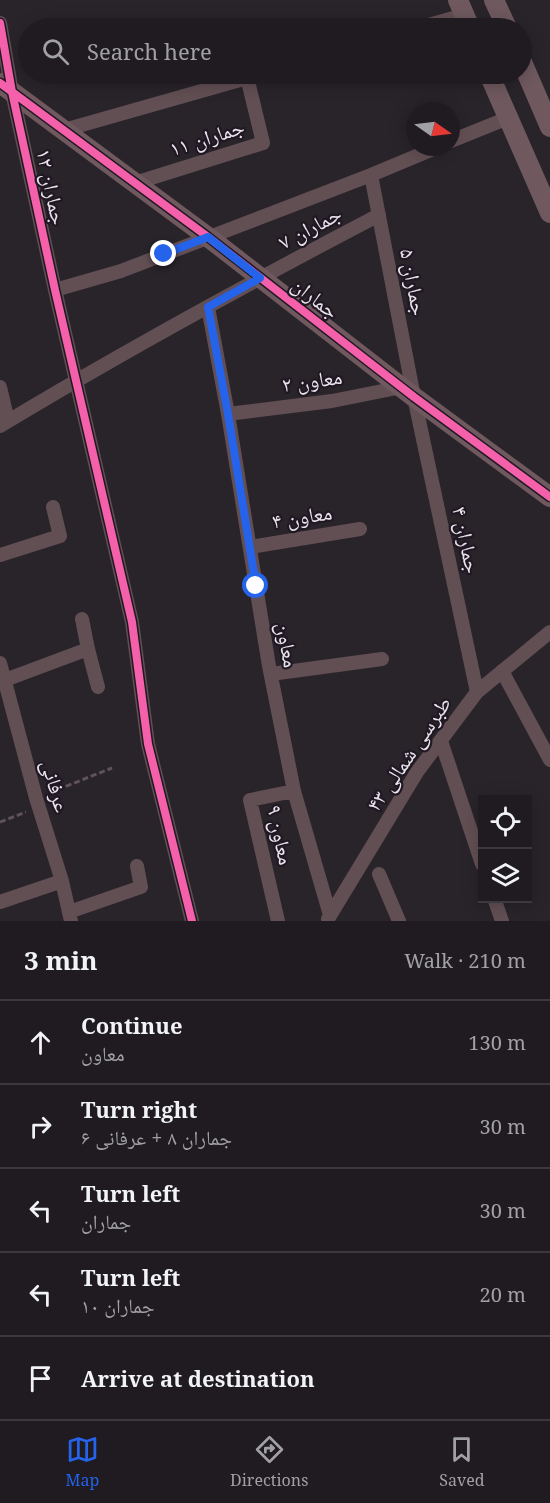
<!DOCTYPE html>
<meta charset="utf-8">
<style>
:root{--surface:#1f1b20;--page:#2c282d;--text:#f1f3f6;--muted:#a1a1a5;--line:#3c393e;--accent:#2563eb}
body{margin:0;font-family:"Noto Serif","Noto Naskh Arabic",serif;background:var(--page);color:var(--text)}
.controls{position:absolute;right:18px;bottom:18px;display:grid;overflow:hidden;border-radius:0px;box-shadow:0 3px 15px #0003}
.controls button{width:54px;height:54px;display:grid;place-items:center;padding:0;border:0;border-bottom:2px solid var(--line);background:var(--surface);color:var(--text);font:30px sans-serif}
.compass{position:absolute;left:406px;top:102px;width:54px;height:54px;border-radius:50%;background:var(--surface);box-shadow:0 3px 15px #0003;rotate:104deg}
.stop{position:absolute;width:18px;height:18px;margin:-14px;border:4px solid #2563eb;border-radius:50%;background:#fff}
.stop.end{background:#2563eb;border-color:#fff;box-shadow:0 2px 6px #0008}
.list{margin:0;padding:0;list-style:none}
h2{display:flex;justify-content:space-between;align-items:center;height:78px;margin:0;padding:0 24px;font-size:26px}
h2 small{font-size:20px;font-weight:400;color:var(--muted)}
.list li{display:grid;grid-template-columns:39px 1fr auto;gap:18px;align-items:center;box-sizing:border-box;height:84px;padding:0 24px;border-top:2px solid var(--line)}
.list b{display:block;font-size:22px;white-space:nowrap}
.list p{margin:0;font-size:20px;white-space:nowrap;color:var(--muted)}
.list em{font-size:20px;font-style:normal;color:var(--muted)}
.icon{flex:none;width:33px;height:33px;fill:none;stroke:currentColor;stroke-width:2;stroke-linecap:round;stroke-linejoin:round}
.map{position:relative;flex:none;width:550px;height:921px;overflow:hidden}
.search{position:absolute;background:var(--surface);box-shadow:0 3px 15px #0003;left:18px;right:18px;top:18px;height:66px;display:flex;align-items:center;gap:15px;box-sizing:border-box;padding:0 21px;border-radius:33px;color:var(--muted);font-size:22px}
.sheet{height:498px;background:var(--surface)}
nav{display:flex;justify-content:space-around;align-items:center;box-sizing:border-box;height:84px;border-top:2px solid var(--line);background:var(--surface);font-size:16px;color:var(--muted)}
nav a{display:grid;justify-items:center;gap:3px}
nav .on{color:var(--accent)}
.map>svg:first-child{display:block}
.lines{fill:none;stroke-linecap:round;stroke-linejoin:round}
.path{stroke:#5f5357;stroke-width:3;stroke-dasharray:6 3;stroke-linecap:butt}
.street{stroke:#624f54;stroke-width:14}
.secondary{stroke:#6f595e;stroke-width:20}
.cycleway-casing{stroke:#201823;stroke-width:11}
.cycleway{stroke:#f560ab;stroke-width:8}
.route{stroke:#2563eb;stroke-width:8}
.labels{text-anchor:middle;stroke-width:4.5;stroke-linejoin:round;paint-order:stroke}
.street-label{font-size:21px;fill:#eae4ec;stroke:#201823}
</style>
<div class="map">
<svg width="550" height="921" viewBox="0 0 550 921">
<rect width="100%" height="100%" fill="#29242a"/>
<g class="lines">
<path class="path" d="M49,793L112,768
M0,822L26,812"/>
<path class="street" d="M0,23L12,92L55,290L132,622L148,744L192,921
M418,28L464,15
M64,130L261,74
M451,141L508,118
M371,175L414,397L477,692
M135,183L263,143L247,77
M55,290L121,271L371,175L438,147
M208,307L228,414L269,666L294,791L330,915
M0,387L8,421
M228,414L332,401L402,387
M0,426C124,351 251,282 379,215
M250,547L360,529
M0,555L60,536L53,507
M82,619L88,649L98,687
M0,663L36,798L62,881L71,921
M502,671L550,760
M271,674L382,659
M5,680L88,649
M441,741L482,864
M379,874L399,921
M494,898L502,921
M0,902L62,881
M69,912L141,887L137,866
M328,919L417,772L477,692L550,632
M278,921L250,800L294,791"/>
<path class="secondary" d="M458,0L470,28
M494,0L507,28
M522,62L550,127
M489,74L550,213
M0,83L208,237L414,397L550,497"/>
<g class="cycleway-casing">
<path id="cycleway" d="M0,23L12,92L55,290L132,622L148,744L192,921
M0,83L208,237L414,397L550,497"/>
</g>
<use href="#cycleway" class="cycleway"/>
</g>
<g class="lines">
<path class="route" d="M164,254L208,237L260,278L208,307L228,414L256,586"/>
</g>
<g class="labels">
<g class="street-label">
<text transform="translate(207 138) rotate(-18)" y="7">جماران ۱۱</text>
<text transform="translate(51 187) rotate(78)" y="7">جماران ۱۲</text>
<text transform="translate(310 228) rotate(-28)" y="7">جماران ۷</text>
<text transform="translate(413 282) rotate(79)" y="7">جماران ۵</text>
<text transform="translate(315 298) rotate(38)" y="7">جماران</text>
<text transform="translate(312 381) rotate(-8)" y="7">معاون ۲</text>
<text transform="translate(302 517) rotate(-9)" y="7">معاون ۴</text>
<text transform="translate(466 540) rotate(78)" y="7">جماران ۴</text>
<text transform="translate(287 645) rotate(80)" y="7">معاون</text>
<text transform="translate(409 754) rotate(-56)" y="7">طبرسی شمالی ۴۳</text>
<text transform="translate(55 786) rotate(74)" y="7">عرفانی</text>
<text transform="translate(280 835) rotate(78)" y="7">معاون ۹</text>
</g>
</g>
</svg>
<div class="controls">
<button><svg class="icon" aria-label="locate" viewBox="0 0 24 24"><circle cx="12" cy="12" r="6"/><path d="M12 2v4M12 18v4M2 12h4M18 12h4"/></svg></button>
<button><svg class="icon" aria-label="layers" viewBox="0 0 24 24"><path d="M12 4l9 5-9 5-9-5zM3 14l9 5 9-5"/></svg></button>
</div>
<svg class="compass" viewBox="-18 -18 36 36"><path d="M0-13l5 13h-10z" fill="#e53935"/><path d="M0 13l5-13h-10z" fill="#a1a1a5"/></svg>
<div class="stop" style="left:256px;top:586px"></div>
<div class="stop end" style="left:164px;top:254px"></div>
<div class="search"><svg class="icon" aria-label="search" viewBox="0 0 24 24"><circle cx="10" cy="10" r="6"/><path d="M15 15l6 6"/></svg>Search here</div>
</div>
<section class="sheet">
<h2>3 min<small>Walk · 210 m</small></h2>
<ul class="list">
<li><svg class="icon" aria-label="ahead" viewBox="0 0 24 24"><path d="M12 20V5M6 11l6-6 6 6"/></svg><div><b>Continue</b><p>معاون</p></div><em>130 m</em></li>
<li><svg class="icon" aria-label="right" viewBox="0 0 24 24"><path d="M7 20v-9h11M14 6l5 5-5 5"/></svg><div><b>Turn right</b><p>جماران ۸ + عرفانی ۶</p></div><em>30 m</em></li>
<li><svg class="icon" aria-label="left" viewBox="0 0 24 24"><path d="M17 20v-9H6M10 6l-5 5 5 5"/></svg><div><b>Turn left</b><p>جماران</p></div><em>30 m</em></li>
<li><svg class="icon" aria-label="left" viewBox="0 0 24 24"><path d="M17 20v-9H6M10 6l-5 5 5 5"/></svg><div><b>Turn left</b><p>جماران ۱۰</p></div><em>20 m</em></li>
<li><svg class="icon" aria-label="arrive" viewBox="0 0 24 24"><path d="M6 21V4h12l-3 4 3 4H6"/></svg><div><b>Arrive at destination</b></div></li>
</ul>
</section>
<nav>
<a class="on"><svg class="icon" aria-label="map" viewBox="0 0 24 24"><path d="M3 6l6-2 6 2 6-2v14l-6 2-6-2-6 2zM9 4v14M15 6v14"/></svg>Map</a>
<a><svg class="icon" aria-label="directions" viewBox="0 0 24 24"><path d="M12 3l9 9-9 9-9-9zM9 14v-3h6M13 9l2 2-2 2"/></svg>Directions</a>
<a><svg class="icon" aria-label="saved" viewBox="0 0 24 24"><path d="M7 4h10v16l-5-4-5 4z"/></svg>Saved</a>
</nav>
